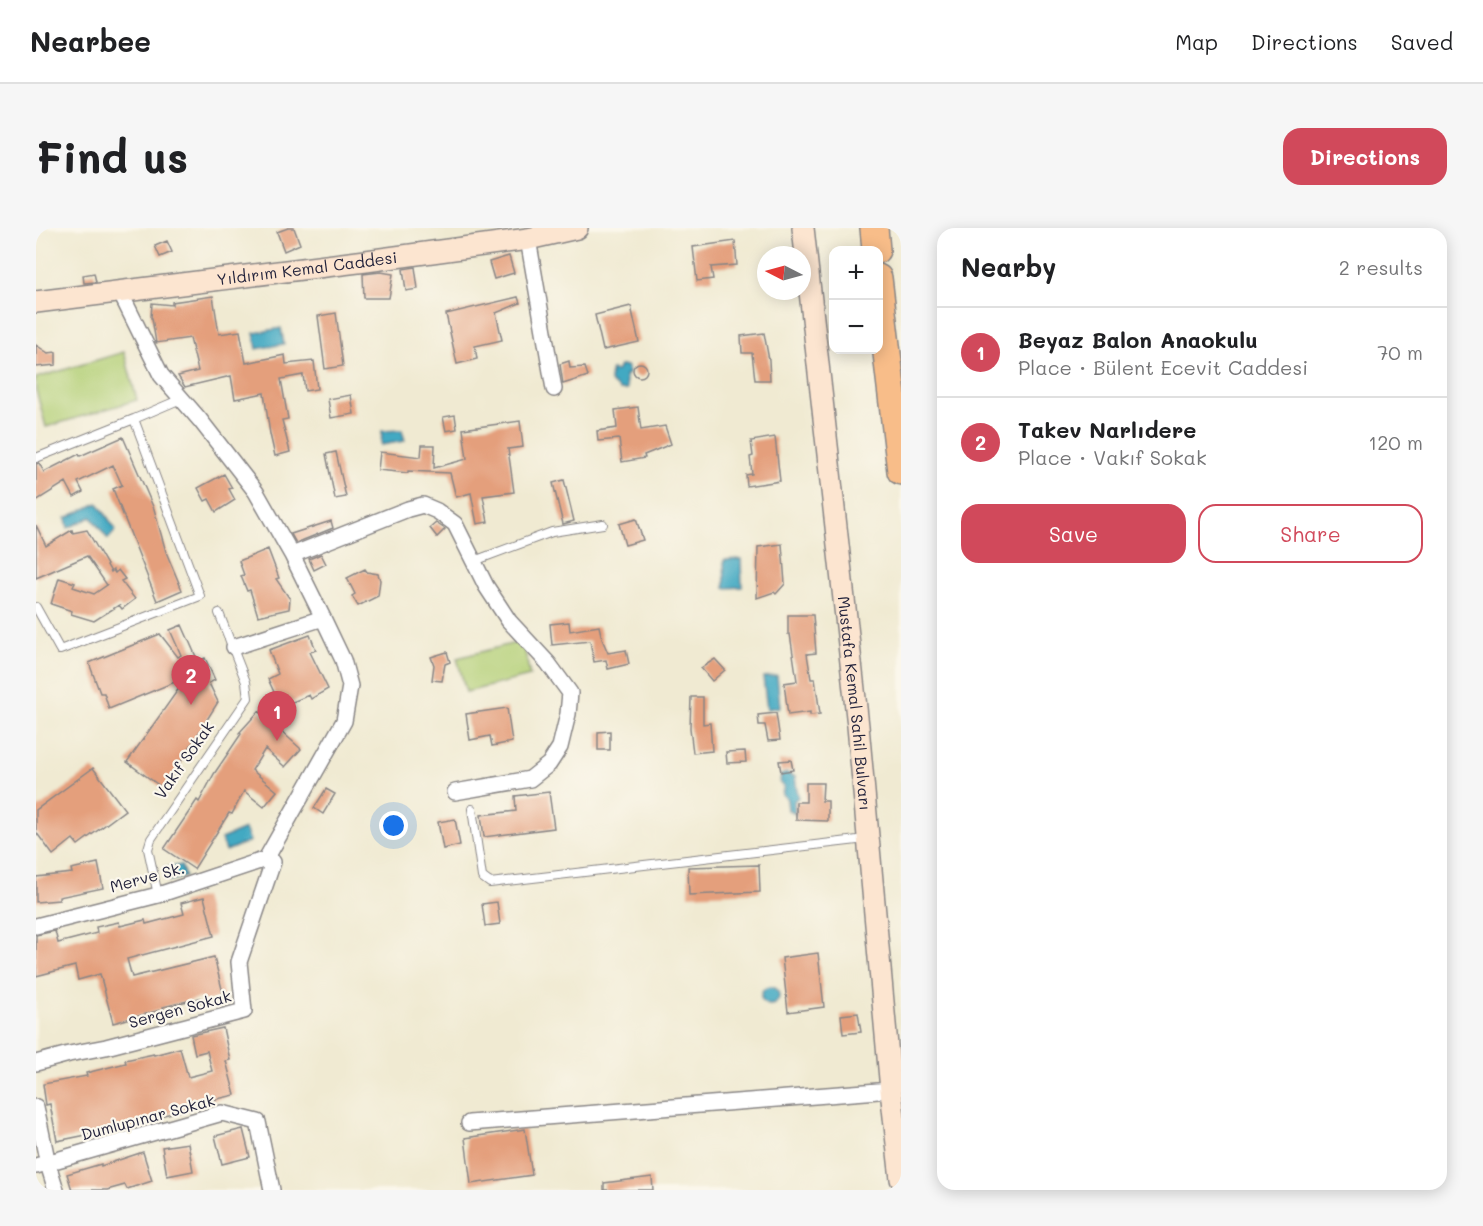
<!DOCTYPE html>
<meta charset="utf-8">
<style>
:root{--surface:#fff;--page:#f6f6f6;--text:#202124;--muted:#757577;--line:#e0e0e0;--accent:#d1495b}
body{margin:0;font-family:Mali,sans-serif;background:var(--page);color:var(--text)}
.controls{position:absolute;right:18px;top:18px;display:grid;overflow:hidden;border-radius:12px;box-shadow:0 3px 15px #0003}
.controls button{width:54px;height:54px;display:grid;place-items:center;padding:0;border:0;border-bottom:2px solid var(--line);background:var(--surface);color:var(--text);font:30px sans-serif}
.compass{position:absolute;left:721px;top:18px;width:54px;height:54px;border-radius:50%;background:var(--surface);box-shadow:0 3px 15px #0003;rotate:276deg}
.you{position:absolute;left:358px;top:598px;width:21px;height:21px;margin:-15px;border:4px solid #fff;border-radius:50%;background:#1a73e8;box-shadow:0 0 0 9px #1a73e833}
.badge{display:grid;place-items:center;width:39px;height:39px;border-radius:50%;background:var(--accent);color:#fff;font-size:20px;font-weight:700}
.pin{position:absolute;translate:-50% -50px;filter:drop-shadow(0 2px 3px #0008)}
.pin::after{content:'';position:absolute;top:32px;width:21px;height:18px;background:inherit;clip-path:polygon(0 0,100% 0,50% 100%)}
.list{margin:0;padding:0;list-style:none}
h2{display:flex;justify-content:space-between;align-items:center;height:78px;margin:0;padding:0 24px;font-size:26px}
h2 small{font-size:20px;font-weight:400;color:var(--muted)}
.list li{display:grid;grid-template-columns:39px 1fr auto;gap:18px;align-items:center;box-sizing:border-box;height:90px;padding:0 24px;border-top:2px solid var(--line)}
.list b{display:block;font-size:22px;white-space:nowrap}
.list p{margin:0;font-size:20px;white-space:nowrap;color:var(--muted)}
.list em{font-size:20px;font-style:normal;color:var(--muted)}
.actions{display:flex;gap:12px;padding:18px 24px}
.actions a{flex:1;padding:14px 0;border:2px solid var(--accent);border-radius:18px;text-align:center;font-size:21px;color:var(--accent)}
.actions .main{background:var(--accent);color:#fff}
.map{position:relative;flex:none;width:865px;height:962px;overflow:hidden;border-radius:18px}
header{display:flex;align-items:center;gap:36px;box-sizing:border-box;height:84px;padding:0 30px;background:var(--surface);border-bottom:2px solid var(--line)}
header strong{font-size:28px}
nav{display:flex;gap:33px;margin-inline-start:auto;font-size:21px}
.intro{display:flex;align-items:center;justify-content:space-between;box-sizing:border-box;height:144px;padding:0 36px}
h1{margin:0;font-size:42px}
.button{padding:15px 27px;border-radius:18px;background:var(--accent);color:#fff;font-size:21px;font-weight:700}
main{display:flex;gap:36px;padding:0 36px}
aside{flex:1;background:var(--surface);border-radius:18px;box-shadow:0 3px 15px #0003}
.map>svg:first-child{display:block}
.green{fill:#b3cf76;stroke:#6a7858;stroke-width:1.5}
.water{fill:#43a9c2;stroke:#32667e;stroke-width:1.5}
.building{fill:#e49f7b}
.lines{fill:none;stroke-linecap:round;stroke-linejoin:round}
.lane-casing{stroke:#898686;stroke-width:10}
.street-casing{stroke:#898686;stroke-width:18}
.secondary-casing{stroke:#898686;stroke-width:24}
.highway-casing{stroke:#898686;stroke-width:30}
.lane{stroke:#fff;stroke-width:8}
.street{stroke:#fff;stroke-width:15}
.secondary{stroke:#fce5d0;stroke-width:21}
.highway{stroke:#f8bd89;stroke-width:27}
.labels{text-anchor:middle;stroke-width:4.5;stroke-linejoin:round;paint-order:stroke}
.street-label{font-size:16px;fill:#22223b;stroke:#fbf7ec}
</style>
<header>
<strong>Nearbee</strong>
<nav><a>Map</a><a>Directions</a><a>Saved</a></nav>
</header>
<div class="intro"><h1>Find us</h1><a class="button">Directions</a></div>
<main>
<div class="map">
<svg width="865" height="962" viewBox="0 0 865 962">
<rect width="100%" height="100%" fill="#fbf7ec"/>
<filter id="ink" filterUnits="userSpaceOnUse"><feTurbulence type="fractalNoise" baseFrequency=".0167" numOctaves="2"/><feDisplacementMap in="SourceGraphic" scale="12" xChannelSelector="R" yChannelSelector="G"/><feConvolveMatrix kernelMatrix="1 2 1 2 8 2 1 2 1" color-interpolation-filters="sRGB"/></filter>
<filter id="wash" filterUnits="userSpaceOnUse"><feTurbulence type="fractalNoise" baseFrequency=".008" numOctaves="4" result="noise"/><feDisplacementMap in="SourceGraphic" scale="24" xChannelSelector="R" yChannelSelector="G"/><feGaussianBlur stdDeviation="1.35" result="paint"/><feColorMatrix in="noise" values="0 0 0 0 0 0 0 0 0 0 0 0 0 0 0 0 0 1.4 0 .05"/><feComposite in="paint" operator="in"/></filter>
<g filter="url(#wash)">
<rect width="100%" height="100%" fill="#f0ead2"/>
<path class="green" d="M88,124L101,172L10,199L0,162V150Z
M487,413L494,448L430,464L421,430Z"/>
<path class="water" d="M245,100L248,116L221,121L218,105Z
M584,138H591L593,146L589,147L591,162H584L574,154L575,142L580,143Z
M366,202L369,213L345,217L346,203Z
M62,275L80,302L72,311L55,289L32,300L30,290Z
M705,331L706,359L689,360L688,332Z
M741,448L744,479L731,481L727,449Z
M751,545L759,549L762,569L758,573L759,586L752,582L751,571L746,566L748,559L744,555L745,547Z
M209,601L214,613L190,623L185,611Z
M145,637L149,649L132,653L129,640Z
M725 768a9 9 0 1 1 18 0a9 9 0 1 1-18 0Z"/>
<g id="blocks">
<path class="building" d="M252,0H258L264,16L248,23L241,4Z
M131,13L136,24L124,29L119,18Z
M699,13L701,37L675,39L677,51L661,53L657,19Z
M473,28L478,45L458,51L453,34Z
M379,39L382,61L370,63L367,41Z
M345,44L357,46L353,70H328L327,46Z
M58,45L60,54L48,55L47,47Z
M177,68L183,106L204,103L210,135L249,127L250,136L278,133L281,161L269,163L267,147L245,151L252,191L246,192L254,224L239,228L234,206L228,165L199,171L195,148L149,159L142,148L162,143L154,110L120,115L116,90H115L116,75L136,77V74Z
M482,69L484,75L460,85L466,112L439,118L441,131L421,136L410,86Z
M595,78L603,114L567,122L559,87Z
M300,85L307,138L289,141L282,88Z
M728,105L733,132L734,152H719L716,125H706L705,108Z
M0,117L12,125L20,124V137L0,139Z
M533,133L534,140L549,139L552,148L527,156L524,136Z
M597 142a7 7 0 1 1 14 0a7 7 0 1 1-14 0Z
M315,167L318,186L295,190L292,171Z
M602,179L605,202L629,198L635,216L608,227L609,230L586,234L583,211L562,213L561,203L581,200L579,182Z
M419,187L421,201L410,203L407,189Z
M484,193L487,219L472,221L478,264L447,268L452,294L441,296L435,265L420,269L414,245L372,243V245L342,242L344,224L385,229L386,217H399L398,240L431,231L427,201Z
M87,209L118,281L130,324L146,362L121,373L77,261L86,257L77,237L42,254L47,264L38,269L30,254L0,273V236L3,235L8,244L43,226L44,228Z
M739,209L744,253L711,258L710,247L716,246L714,229L717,228L715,213Z
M300,224L310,269L299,271L290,226Z
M188,246L196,260L193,261L199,272L180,284L173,271L169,273L162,260Z
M528,252L538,293L527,296L517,255Z
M600,291L607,312L589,317L583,296Z
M295,293L297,300L260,315L255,306Z
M400,295L409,301L401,309L394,300Z
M0,297L10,318L36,302L37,305L51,302L75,344L77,342L79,345L82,342L89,351L85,353L99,371L86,381L83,377L58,393L35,386L36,383L15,376L23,350L39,355L37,359L58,366L71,357L51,328L0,350Z
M746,316L749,356L740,366L738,364L721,370L722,319Z
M232,321L243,350L240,351L254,371L253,381L222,388L214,362L211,363L205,348L208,347L203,333Z
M285,326L290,336L278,342L273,331Z
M329,341L331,344L342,346L344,352L342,368L322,378L316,368L319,366L311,350Z
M752,387H777L780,425L771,426L775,451H779L784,486L774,487V484L752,487L748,455L761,453L754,406H752Z
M533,394L534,403L563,398L566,411L572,425L590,422L593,436L572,441L570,432L558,434L554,413L516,417L514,396Z
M146,397L162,433L169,430L179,452L173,455L182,474L128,561L91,534L151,449L73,481L68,465H64L53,435L124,406L142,429L145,427L134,402Z
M274,407L280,422L274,424L292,461L275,471L273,467L245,479L232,451L242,446L233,422Z
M411,424L414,434L409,436L406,453L396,452L398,437L395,429Z
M679,431L689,442L676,453L665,440Z
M655,469H667V496L674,495L676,523L657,525L654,500Z
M471,480L476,514L456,518L454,508L434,512L430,486Z
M223,483L265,521L249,539L229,521L216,542L241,563L228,579L208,563L196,586L193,585L158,641L128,621L161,572L163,574L178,546L205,506L203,505Z
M740,485L744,512L732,513L729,497H723L722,487Z
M574,503V522H562V504Z
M709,523L710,534L691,535L690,524Z
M755,532L757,542L745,544L743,533Z
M57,540L89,582L42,617L37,611L17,627L0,604V582Z
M770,555H787L786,573H792V593L760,592V574H770Z
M290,561L299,566L287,586L278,580Z
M513,564L518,600L448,609L445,587L480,583L479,568Z
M419,591L424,617L407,621L402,594Z
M62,635L67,660L23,669V672L0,674V649L36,645L35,641Z
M723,637L724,664L653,667L652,639Z
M168,669L178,708L91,731L96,749L178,729L188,769L165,774L164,770L127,779L128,781L77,795L64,746L42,752L39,738L0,748V707L19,703L22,715L61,705L60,699L83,694L84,698L109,692L110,696L148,686L145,675Z
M461,674L464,696L449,698L446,676Z
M782,725L788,779L752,784L746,730Z
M822,785L825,804L807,806L805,787Z
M187,800L194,832L190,833L199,867L159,876L160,879L100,894L101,898L85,902L84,900L21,913L14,876L10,877L7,856L51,848L50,845L90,835L89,832L118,826V827L144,820L152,849L176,843L171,823L159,826L155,807Z
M207,901L214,929L186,936L179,908Z
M489,901L496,947L435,956L429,910Z
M152,915L157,943L131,948L126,919Z
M107,924L116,953L91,961L89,957L71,962H36L31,946L65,936V938Z
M616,949L617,962H568V955Z"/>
</g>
</g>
<g filter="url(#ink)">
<use href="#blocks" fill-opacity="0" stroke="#898686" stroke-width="1.5"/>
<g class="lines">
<g class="lane-casing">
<path id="lane" d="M0,230L98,191L145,171
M438,333L516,304L567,296
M0,379L24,422L164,368L98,191
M436,581L446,649L454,655L830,611
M122,667L112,621L115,611L212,470L210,454L183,385"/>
</g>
<g class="street-casing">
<path id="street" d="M492,11L518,161
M84,64L125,147L164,192L220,264L256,327L287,390L307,432L314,458L308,493L230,631
M256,327L372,281L387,277L401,283L419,296L450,358L473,393L512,435L534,465L532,486L524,519L513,536L494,551L419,564
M198,419L287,390
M0,698L122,667L230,631
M0,835L33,826L70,819L208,783L203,734L237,634L230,631
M0,879L12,936L20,962
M433,895L855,862
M0,938L186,885L222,894L236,962"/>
</g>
<g class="secondary-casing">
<g id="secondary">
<path id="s1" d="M767,0L822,498L855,862L865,951"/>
<path id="s2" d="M0,74L330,33L492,11L541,0"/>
</g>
</g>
<g class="highway-casing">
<path id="highway" d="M838,0L840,22
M842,50L865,243"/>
</g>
<use href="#lane" class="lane"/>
<use href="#street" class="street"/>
<use href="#secondary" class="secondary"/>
<use href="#highway" class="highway"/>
</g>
</g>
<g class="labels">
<g class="street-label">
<text dy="6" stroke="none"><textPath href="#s2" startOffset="273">Yıldırım Kemal Caddesi</textPath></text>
<text dy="6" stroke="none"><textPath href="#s1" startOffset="478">Mustafa Kemal Sahil Bulvarı</textPath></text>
<text transform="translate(148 532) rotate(-55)" y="6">Vakıf Sokak</text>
<text transform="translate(111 649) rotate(-15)" y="6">Merve Sk.</text>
<text transform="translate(144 781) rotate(-15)" y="6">Sergen Sokak</text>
<text transform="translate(112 889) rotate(-15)" y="6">Dumlupınar Sokak</text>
</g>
</g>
</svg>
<div class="controls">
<button>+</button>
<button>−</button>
</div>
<svg class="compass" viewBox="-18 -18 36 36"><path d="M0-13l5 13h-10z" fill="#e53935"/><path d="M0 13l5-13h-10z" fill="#757577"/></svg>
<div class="you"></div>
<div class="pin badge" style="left:241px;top:513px">1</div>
<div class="pin badge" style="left:155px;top:477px">2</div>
</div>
<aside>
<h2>Nearby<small>2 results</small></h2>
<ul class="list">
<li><span class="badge">1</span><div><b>Beyaz Balon Anaokulu</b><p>Place · Bülent Ecevit Caddesi</p></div><em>70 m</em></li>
<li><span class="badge">2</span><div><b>Takev Narlıdere</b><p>Place · Vakıf Sokak</p></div><em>120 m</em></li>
</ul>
<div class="actions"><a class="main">Save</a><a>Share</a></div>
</aside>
</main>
